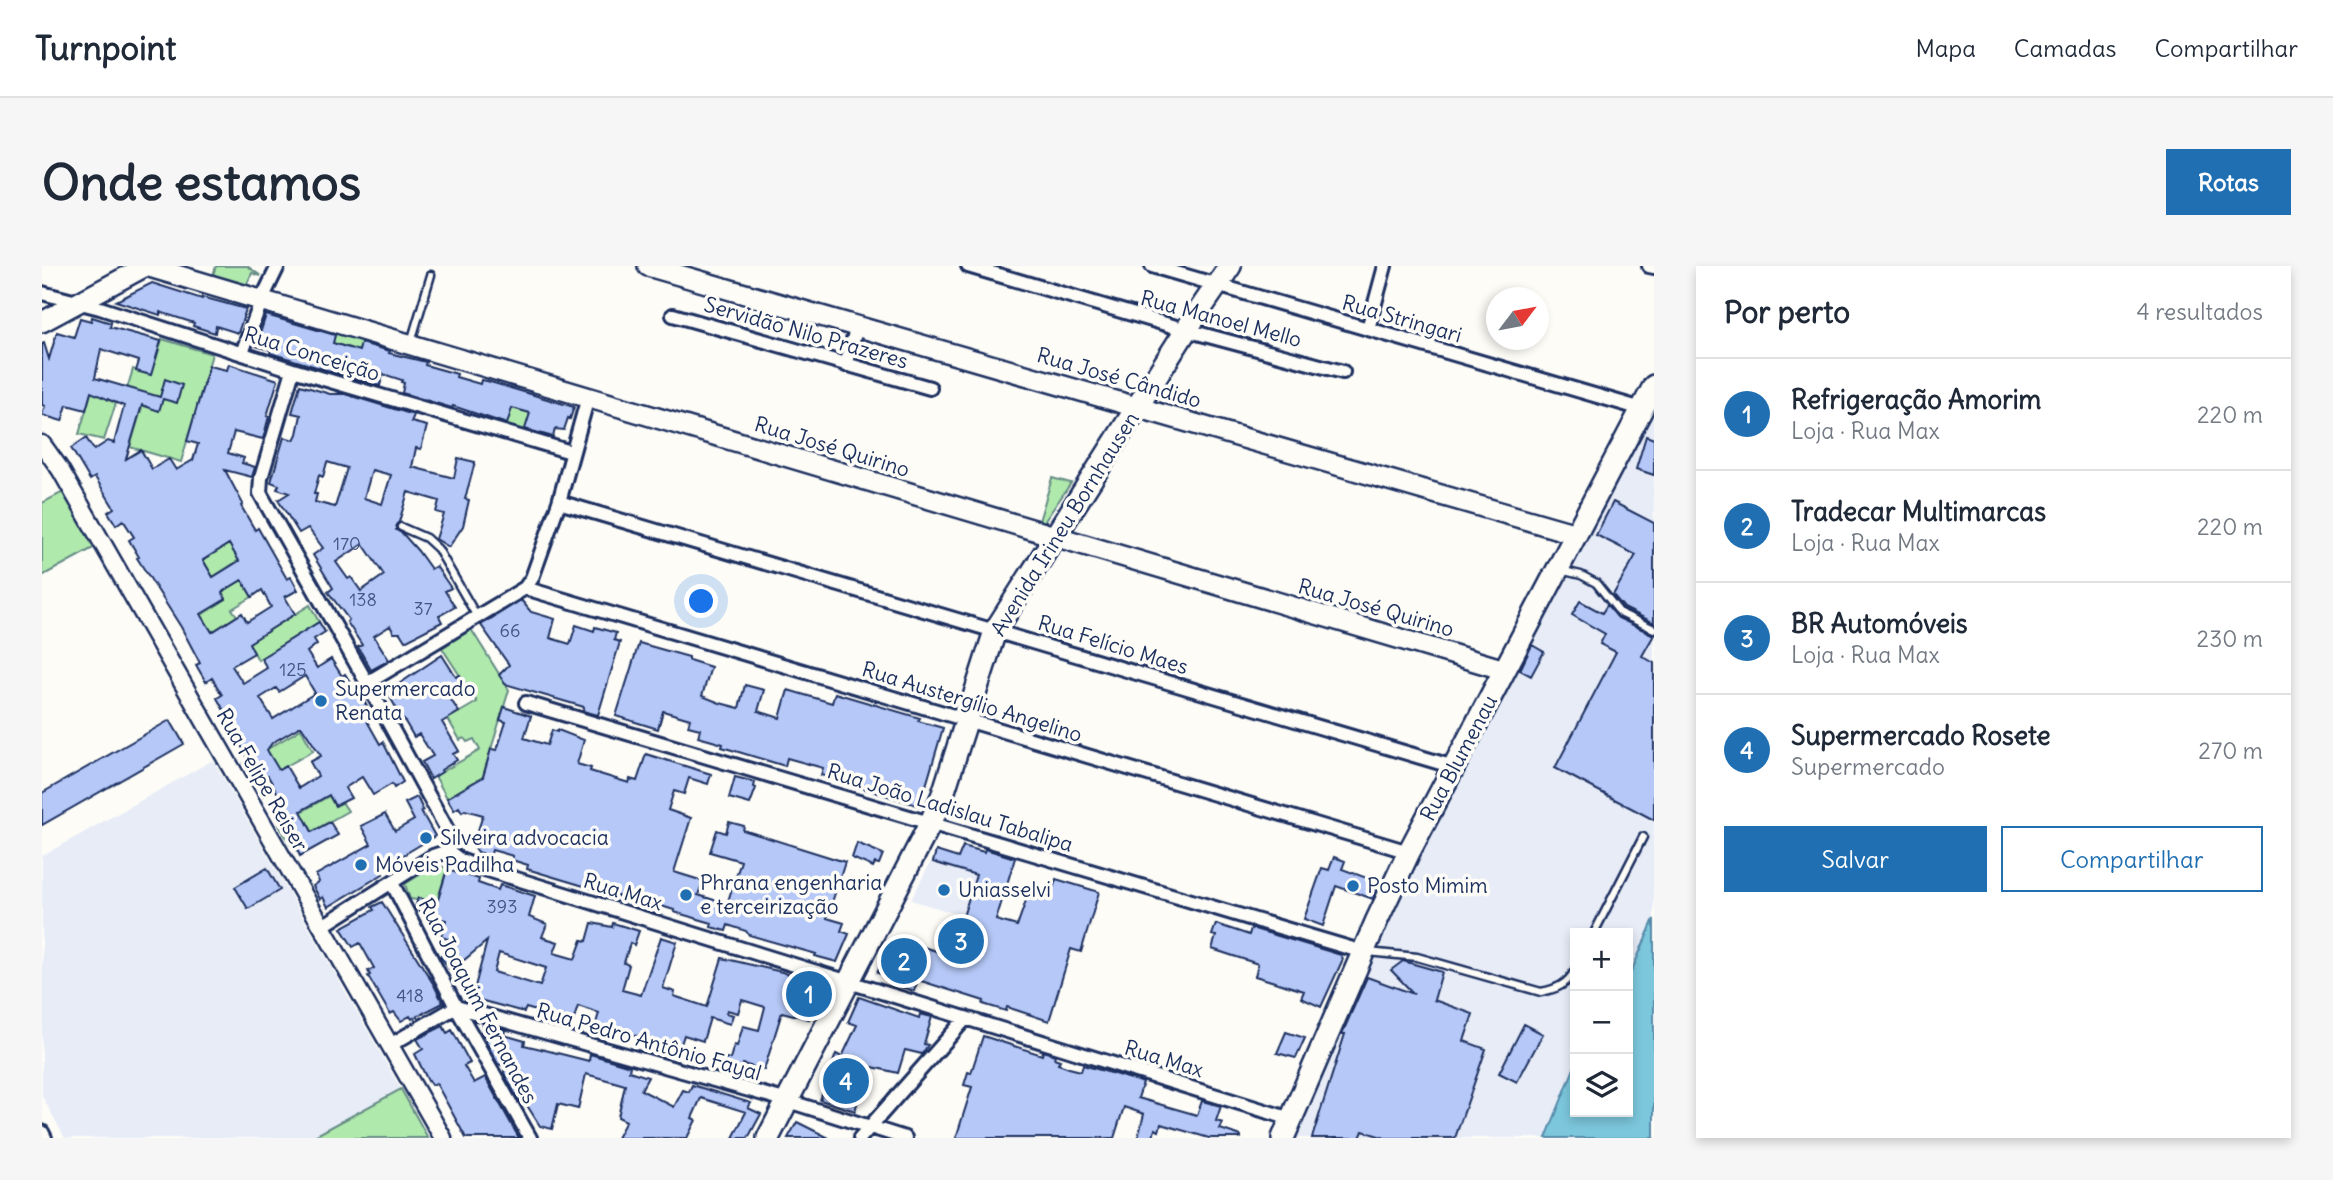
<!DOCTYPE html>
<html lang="pt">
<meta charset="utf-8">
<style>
:root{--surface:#fff;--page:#f6f6f7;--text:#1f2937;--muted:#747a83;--line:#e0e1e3;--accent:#1f6fb2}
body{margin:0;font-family:Delius,sans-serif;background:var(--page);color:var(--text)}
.controls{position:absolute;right:21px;bottom:21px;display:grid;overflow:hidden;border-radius:0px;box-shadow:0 4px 10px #0003}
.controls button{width:63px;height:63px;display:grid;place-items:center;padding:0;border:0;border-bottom:2px solid var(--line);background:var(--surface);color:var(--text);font:35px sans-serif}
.compass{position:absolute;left:1444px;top:21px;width:63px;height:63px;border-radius:50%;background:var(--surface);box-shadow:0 4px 10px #0003;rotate:58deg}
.you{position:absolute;left:660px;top:336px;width:24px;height:24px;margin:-18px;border:5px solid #fff;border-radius:50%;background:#1a73e8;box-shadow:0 0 0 10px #1a73e833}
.badge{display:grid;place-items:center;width:46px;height:46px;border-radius:50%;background:var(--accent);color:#fff;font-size:23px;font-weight:700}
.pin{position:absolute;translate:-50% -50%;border:4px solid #fff;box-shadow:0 2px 7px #0006}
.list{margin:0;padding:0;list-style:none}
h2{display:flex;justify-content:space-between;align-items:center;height:91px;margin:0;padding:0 28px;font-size:30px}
h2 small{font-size:23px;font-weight:400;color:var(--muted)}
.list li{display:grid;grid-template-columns:46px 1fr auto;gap:21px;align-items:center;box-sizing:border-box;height:112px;padding:0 28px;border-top:2px solid var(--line)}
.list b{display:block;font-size:26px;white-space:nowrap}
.list p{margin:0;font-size:23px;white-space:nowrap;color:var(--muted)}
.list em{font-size:23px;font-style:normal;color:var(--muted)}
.actions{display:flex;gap:14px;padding:21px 28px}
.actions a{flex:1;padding:16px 0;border:2px solid var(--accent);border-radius:0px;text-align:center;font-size:24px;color:var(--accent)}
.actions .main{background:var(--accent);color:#fff}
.icon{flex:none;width:38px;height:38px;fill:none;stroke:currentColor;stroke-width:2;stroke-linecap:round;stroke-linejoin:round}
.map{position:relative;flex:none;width:1612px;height:872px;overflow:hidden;border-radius:0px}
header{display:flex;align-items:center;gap:42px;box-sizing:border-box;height:98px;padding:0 35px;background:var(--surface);border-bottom:2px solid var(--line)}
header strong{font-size:33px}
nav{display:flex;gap:38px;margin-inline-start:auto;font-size:24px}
.intro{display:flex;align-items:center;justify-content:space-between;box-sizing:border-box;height:168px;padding:0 42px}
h1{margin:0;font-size:49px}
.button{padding:18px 32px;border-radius:0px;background:var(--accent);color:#fff;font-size:24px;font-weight:700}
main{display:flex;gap:42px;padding:0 42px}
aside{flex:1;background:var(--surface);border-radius:0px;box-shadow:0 4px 10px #0003}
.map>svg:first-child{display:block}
.built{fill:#e7ecf7}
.green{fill:#b0e9ac;stroke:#668c85;stroke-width:2}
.water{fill:#7cc7dc;stroke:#558aaa;stroke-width:2}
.building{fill:#b5c8f7;stroke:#1b2f5e;stroke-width:2;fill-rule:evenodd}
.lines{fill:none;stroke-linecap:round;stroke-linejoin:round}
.service-casing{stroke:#1b2f5e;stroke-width:11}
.minor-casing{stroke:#1b2f5e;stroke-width:18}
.tertiary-casing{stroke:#1b2f5e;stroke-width:21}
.secondary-casing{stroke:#1b2f5e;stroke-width:24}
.primary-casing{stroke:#1b2f5e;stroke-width:26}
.service{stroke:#fdfcf7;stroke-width:6}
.minor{stroke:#fdfcf7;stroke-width:12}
.tertiary{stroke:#fdfcf7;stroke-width:16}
.secondary{stroke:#fdfcf7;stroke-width:19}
.primary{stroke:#fdfcf7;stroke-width:21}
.poi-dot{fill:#1f6fb2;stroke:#fdfcf7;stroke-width:2.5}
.labels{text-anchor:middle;stroke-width:7;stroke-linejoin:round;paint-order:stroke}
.number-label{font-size:18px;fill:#425584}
.street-label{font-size:21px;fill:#1b2f5e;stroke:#fdfcf7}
.poi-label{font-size:21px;fill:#1b2f5e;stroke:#fdfcf7;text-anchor:start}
</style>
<header>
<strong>Turnpoint</strong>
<nav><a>Mapa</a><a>Camadas</a><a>Compartilhar</a></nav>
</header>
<div class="intro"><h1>Onde estamos</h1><a class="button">Rotas</a></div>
<main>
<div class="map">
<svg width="1612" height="872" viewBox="0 0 1612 872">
<rect width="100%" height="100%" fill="#fdfcf7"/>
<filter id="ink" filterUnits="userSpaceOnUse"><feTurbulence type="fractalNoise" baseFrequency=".0143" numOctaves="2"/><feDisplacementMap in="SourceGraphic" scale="14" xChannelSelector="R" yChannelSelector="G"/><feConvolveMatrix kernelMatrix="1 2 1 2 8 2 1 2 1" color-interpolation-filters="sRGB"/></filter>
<g filter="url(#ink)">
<path class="built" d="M1612,129V653L1586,713V667H1533V800L1504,872H1247L1339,655Z
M171,494L359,823L269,872H23L0,830V590Z
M889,595L934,609L921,650L869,634Z"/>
<path class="green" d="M174,0H205L219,10L210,7L204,20L171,9Z
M294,66L320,74L317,85L293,78L288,86Z
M120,73L170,88L139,196L88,181L104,128L85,123L91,103L105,108L114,94Z
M50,124L67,130L66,134L74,137L62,174L37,168Z
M471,136L480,139L479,144L488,147L483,166L464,160Z
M1010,212L1029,217L1002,256L997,255Z
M23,225L53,281L0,310V237Z
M187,278L197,294L171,311L161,294Z
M200,314L210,331L190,343L195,350L170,366L155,352L184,333L180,326Z
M268,339L277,356L216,394L207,377Z
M429,363L467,424L437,523L432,516L405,532L393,510L438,484L432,473L425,476L422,472L418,474L406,453L435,436L400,382Z
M259,463L271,485L237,504L216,502L222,512L214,517L202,497Z
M287,530L293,540L300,536L306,545L260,571L259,569L269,563L264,555L245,563L252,576L248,578L237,559Z
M394,599L405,602L397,629L414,635L404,640L377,632L375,634L368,633L363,618Z
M359,823L386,872H269Z"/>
<path class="water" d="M1612,653V872H1504L1533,800V846H1586V713Z"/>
<path class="building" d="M110,17L160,33V31L204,43L196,67L174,60L173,67L151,60L152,57L118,46V49L74,35Z
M224,49L293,69L291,77L317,85L319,77L348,85L347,87L384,96L383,99L415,108L414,111L438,118L439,114L445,115L532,141L528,153L526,152L522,164L513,163L511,171L483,163L488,147L470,142L465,158L411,140L410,142L360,127L362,117L359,116L360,114L341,108L338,120L228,87L229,84L214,80Z
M50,51L69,57L68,61L119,75L109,109L94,105L97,95L59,83L53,112L118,131L123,113L140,119L135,137L121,133L117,145L100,139L84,193L99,184L110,203L127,193L134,204L151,194L156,178L145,175L167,100L185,104L187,98L236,114L225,150H227L221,173L192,166L186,187L202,192L200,197L213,201L210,211L183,204L201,238L199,240L213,264L216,262L245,313L249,311L256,324L243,331L253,348L207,377L212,387L190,400L201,417L225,402L219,392L277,356L283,366L272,373L275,378L265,386L275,402L289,393L300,410L303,408L318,432L320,431L331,452L325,455L338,478L341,476L361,516L352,522L350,518L331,529L320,511L303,522L309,532L293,540L287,529L259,545L270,566L288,556L296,569L258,590L245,563L252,559L248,549L226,510L222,512L210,492L207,494L196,474L198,473L175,432L180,429L170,412L164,416L154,399L158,397L139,361L95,292L97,291L87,274L92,271L81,254L74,259L66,246L72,242L53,211L48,214L29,182L44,172L52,184L66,175L72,177L82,140L49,126L44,144L25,139L20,155L0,149L3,140L0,139V78L2,77L7,93L15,66L32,71L38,52L49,55ZM187,278L197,295L171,311L161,294ZM200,314L210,331L220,324L229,341L205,356L200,347L170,366L159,348L184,333L180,326ZM263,410L273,427L231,453L218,432L234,422L237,426ZM257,461H260L279,490L268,496L276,510L257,522L244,500L237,504L225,484L230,477Z
M258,119L288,128H303L372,149L369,156L385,160L379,183L374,182L370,201L412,212L416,192L433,196L423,233L427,234L421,260L407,281L394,273L402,248L394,246L397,235L366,226L357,256L354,259V264L361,268L376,285L389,303L394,300L409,322L403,325L413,341L397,350L400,356L363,375L358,367H352L348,360L332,370L347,394L329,404L316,381L320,379L305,356L307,354L286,326L291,322L271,289L281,282L266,262L257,267L236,234L247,227L235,223L237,219L229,216L242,171L252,174L255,168L259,149L250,147ZM285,196L305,202L293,241L273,236L275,228H272L277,209L281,211ZM330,204L349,209L340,238L322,232ZM321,278L342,309L319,325L309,311L306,313L294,296Z
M1604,170L1612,173V209L1594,203Z
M1571,236L1612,257V357L1582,342L1571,329L1594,289L1554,269Z
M479,334L489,346L513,353L508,372L528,378L534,359L552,365L553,361L574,367L572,374L578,376L556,449L541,445L542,441L463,418L457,409L467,399L439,359Z
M1538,335L1560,347L1565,339L1576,352L1612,369L1600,390L1612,397V554L1513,502L1574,386L1558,378L1563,368L1530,349Z
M597,377L647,391V394L669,401L660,430L678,437L697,442L703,419L722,424L716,445L738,452L746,424L790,437L793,427L878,452L876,455L901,462L878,540L779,509L781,502L745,492L743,500L680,481L681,478L656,471L658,463L646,460L648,453L621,445L616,463L574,450Z
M1490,379L1502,386L1489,410L1478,404Z
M400,389L414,411L418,409L424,420L407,431L417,446L400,456L417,485L411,488L415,494L399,504L400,506L389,513L380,496L391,490L377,468L372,471L362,454L357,456L352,447L356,445L345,426Z
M462,441L489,450L482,472L505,479L510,464L515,466L516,464L542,474L535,498L549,502L548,505L587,517L588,513L595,515L604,488L669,508L666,518L647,512L642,528L632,525L626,544L649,552L632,606L661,615L656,629L685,638L699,595L668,586L675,564L684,567L687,556L702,560L701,564L803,596L785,652L802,657L799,665L807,668L795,696L773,690L774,688L707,669L704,665L686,659L684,665L669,661L670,657L632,646V644L613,638L612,641L485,603L486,599L470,594L471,590L450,584L448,590L436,586L431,579L441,549L423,544L420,546L417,541L412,544L405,532L441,511L449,483L455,484L464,456L458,454Z
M128,454L142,478L0,559V527Z
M693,511L713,516L712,521L714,522L708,538L687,532Z
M375,531L381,544L379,545L393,570L338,603L341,608L286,641L281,631L278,633L271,620L277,616L274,609L329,578L319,560L343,548L353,565L372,554L363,537Z
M815,577L841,588L837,598L833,597L831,601L810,592Z
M921,580L942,586L943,583L973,592L954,654L975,660L987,626L1008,633L1014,613L1057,626L1039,686L1029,683L1007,755L965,741L964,745L941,738L942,735L876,714L872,725L850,718L852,712L835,707L853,672L897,686L907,653L919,657L934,609L891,596L894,585L916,592Z
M1292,591L1303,595L1300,603L1336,616L1331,633L1294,620L1281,660L1262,653L1280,602L1287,604Z
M225,602L238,624L206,643L193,621Z
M405,604L437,613L436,617L456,624L458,619L493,630L487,651L505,658L500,671L516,676L512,687L533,693L540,674L545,675L550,657L570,661L571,657L597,665L592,679L588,677L582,697L587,699L580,724L599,729L619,671L635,676L621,722L633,726L632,730L665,741L680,692L740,706L783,721L767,753L740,746L722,804L701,798L697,811L680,806L684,792L688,793L692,779L695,780L701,760L717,764L723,741L700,734L696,747L685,744L684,747L691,749L688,758L668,752L661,775L642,769L636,787L618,782L620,778L576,764L573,771L552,764L557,747L536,740L531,756L484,742L482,746L430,732L445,675L409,705L398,690L416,676L399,671L404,654L387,650L373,642L376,632L395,637ZM457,687L504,702L498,720L452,706Z
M340,636L392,719L401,737L370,753L368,750L359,755L352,746L348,748L326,710L328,709L326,705L332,702L318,677L311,681L299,662L332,644L330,641Z
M1174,658L1207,669L1209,662L1299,689L1301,693L1279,741L1259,732L1262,725L1213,710L1216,698L1170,683L1174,670L1170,669Z
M1361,695L1400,706L1392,734L1431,748L1422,775L1444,783L1413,872H1343L1321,865L1318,872H1270L1303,768H1300L1325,711L1372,728L1349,704Z
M817,731L877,752L878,748L890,751L882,778L886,779L880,788L863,784L856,807L826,800L813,845L778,834L794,788L800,791L815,759L806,756Z
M441,758L463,764L462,769L483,775L482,779L495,782L547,795L548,788L588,800L587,805L606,811L599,824L632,841L641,824L647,826L650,819L709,837L706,842L719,848L706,872H691L704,846L659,832L650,852L654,854L645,872H575L584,855L576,851L583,819L544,808L536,843L516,838L510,863L498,860L481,833L477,835L462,807L463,800L456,798L444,776L445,773L439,767Z
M1482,758L1501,768L1475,816L1457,807Z
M401,760L405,767L410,764L428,797L422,800L432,817L443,811L477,872H424L394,817L390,819L387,814L386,815L373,788L381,783L375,773Z
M1244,766L1263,772L1254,792L1235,787Z
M941,770L1000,789L1001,785L1013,789L1012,792L1018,794L1016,798L1027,802L1039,805L1041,799L1096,815L1101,817L1096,832L1155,849L1160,835L1179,840L1174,855L1181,857L1178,863L1199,870V872H1167L1119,858L1117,865L1113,863L1111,872H1096L1102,848L1082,841L1072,872H914L930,821L922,819L926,806L929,807Z
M755,856L787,872H746Z"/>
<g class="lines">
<g class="service-casing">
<path id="service" d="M369,76L389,9
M359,261L384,272L396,283L434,349
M1518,304L1539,309L1554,317L1578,347L1612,363
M1552,667L1601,571
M1326,686L1375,691L1499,726C1515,723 1526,718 1533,704"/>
</g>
<g class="minor-casing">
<path id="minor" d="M926,0L1144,64L1301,106
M1110,0L1600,143
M1607,0L1612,1
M0,27L58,42L251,104L529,186
M631,49L888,122
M1326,63L1343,0
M200,87L220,33L236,0
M804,99L815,60
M251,104L219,212L218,227L325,417L408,569L406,585
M517,236L1412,501
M483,322L1367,586
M325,417L483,322L490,312L517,236L546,131
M484,437L1321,686
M350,617L414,741L488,872
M279,661L391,590L406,585L418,594L436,601L1249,853
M348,779L414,741L746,835L863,872
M0,866L3,872
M818,872L924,752"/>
</g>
<g class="tertiary-casing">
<path id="tertiary" d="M0,178L18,203L401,872"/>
</g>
<g class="secondary-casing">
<path id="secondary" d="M104,0L1463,404
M606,0L1534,268
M0,56L104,0"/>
</g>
<g class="primary-casing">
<path id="primary" d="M726,872L889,556L901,528L953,365L1144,64L1188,0
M1241,872L1335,654L1367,586L1612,120"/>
</g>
<use href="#service" class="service"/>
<use href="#minor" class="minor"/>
<use href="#tertiary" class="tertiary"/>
<use href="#secondary" class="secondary"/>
<use href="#primary" class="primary"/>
</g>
</g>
<g class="poi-dot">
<circle cx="279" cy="435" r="7"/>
<circle cx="384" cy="572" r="7"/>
<circle cx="319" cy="599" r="7"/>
<circle cx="1311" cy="620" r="7"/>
<circle cx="902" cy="624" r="7"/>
<circle cx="644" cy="629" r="7"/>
</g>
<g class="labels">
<g class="number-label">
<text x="305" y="284">170</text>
<text x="321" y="340">138</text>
<text x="381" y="349">37</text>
<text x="468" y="371">66</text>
<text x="251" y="410">125</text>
<text x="460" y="647">393</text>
<text x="368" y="736">418</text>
</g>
<g class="street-label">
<text transform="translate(1179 53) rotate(15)" y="7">Rua Manoel Mello</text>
<text transform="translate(1360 53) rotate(16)" y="7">Rua Stringari</text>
<text transform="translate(764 67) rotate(16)" y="7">Servidão Nilo Prazeres</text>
<text transform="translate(270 88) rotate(17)" y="7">Rua Conceição</text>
<text transform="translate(1077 112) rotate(16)" y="7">Rua José Cândido</text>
<text transform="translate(790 181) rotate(17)" y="7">Rua José Quirino</text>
<text transform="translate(1023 258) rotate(-58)" y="7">Avenida Irineu Bornhausen</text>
<text transform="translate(1334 342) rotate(16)" y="7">Rua José Quirino</text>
<text transform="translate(1071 379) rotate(17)" y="7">Rua Felício Maes</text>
<text transform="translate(930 436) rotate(17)" y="7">Rua Austergílio Angelino</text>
<text transform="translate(1417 492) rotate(-62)" y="7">Rua Blumenau</text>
<text transform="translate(220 514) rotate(60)" y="7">Rua Felipe Reiser</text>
<text transform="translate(908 542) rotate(17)" y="7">Rua João Ladislau Tabalipa</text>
<text transform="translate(581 626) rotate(17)" y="7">Rua Max</text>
<text transform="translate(436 735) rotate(62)" y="7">Rua Joaquim Fernandes</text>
<text transform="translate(607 776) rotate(16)" y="7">Rua Pedro Antônio Fayal</text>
<text transform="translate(1122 793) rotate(17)" y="7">Rua Max</text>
</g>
<g class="poi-label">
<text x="293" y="430">Supermercado<tspan x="293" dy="24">Renata</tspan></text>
<text x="398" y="579">Silveira advocacia</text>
<text x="333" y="606">Móveis Padilha</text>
<text x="658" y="624">Phrana engenharia<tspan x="658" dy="24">e terceirização</tspan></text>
<text x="1325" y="627">Posto Mimim</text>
<text x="916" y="631">Uniasselvi</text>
</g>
</g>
</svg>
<div class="controls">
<button>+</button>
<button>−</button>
<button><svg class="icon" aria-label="layers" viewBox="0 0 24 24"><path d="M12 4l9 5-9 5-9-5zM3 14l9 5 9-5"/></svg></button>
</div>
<svg class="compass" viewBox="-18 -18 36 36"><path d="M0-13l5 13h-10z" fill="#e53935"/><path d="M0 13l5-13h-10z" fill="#747a83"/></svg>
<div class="you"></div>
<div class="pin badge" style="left:767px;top:728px">1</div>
<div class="pin badge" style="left:862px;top:695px">2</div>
<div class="pin badge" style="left:919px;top:675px">3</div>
<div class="pin badge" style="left:804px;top:815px">4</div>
</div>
<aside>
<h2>Por perto<small>4 resultados</small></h2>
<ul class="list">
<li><span class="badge">1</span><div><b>Refrigeração Amorim</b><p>Loja · Rua Max</p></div><em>220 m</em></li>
<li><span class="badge">2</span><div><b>Tradecar Multimarcas</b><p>Loja · Rua Max</p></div><em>220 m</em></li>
<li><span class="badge">3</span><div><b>BR Automóveis</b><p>Loja · Rua Max</p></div><em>230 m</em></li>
<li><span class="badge">4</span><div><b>Supermercado Rosete</b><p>Supermercado</p></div><em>270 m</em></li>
</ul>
<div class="actions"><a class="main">Salvar</a><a>Compartilhar</a></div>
</aside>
</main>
